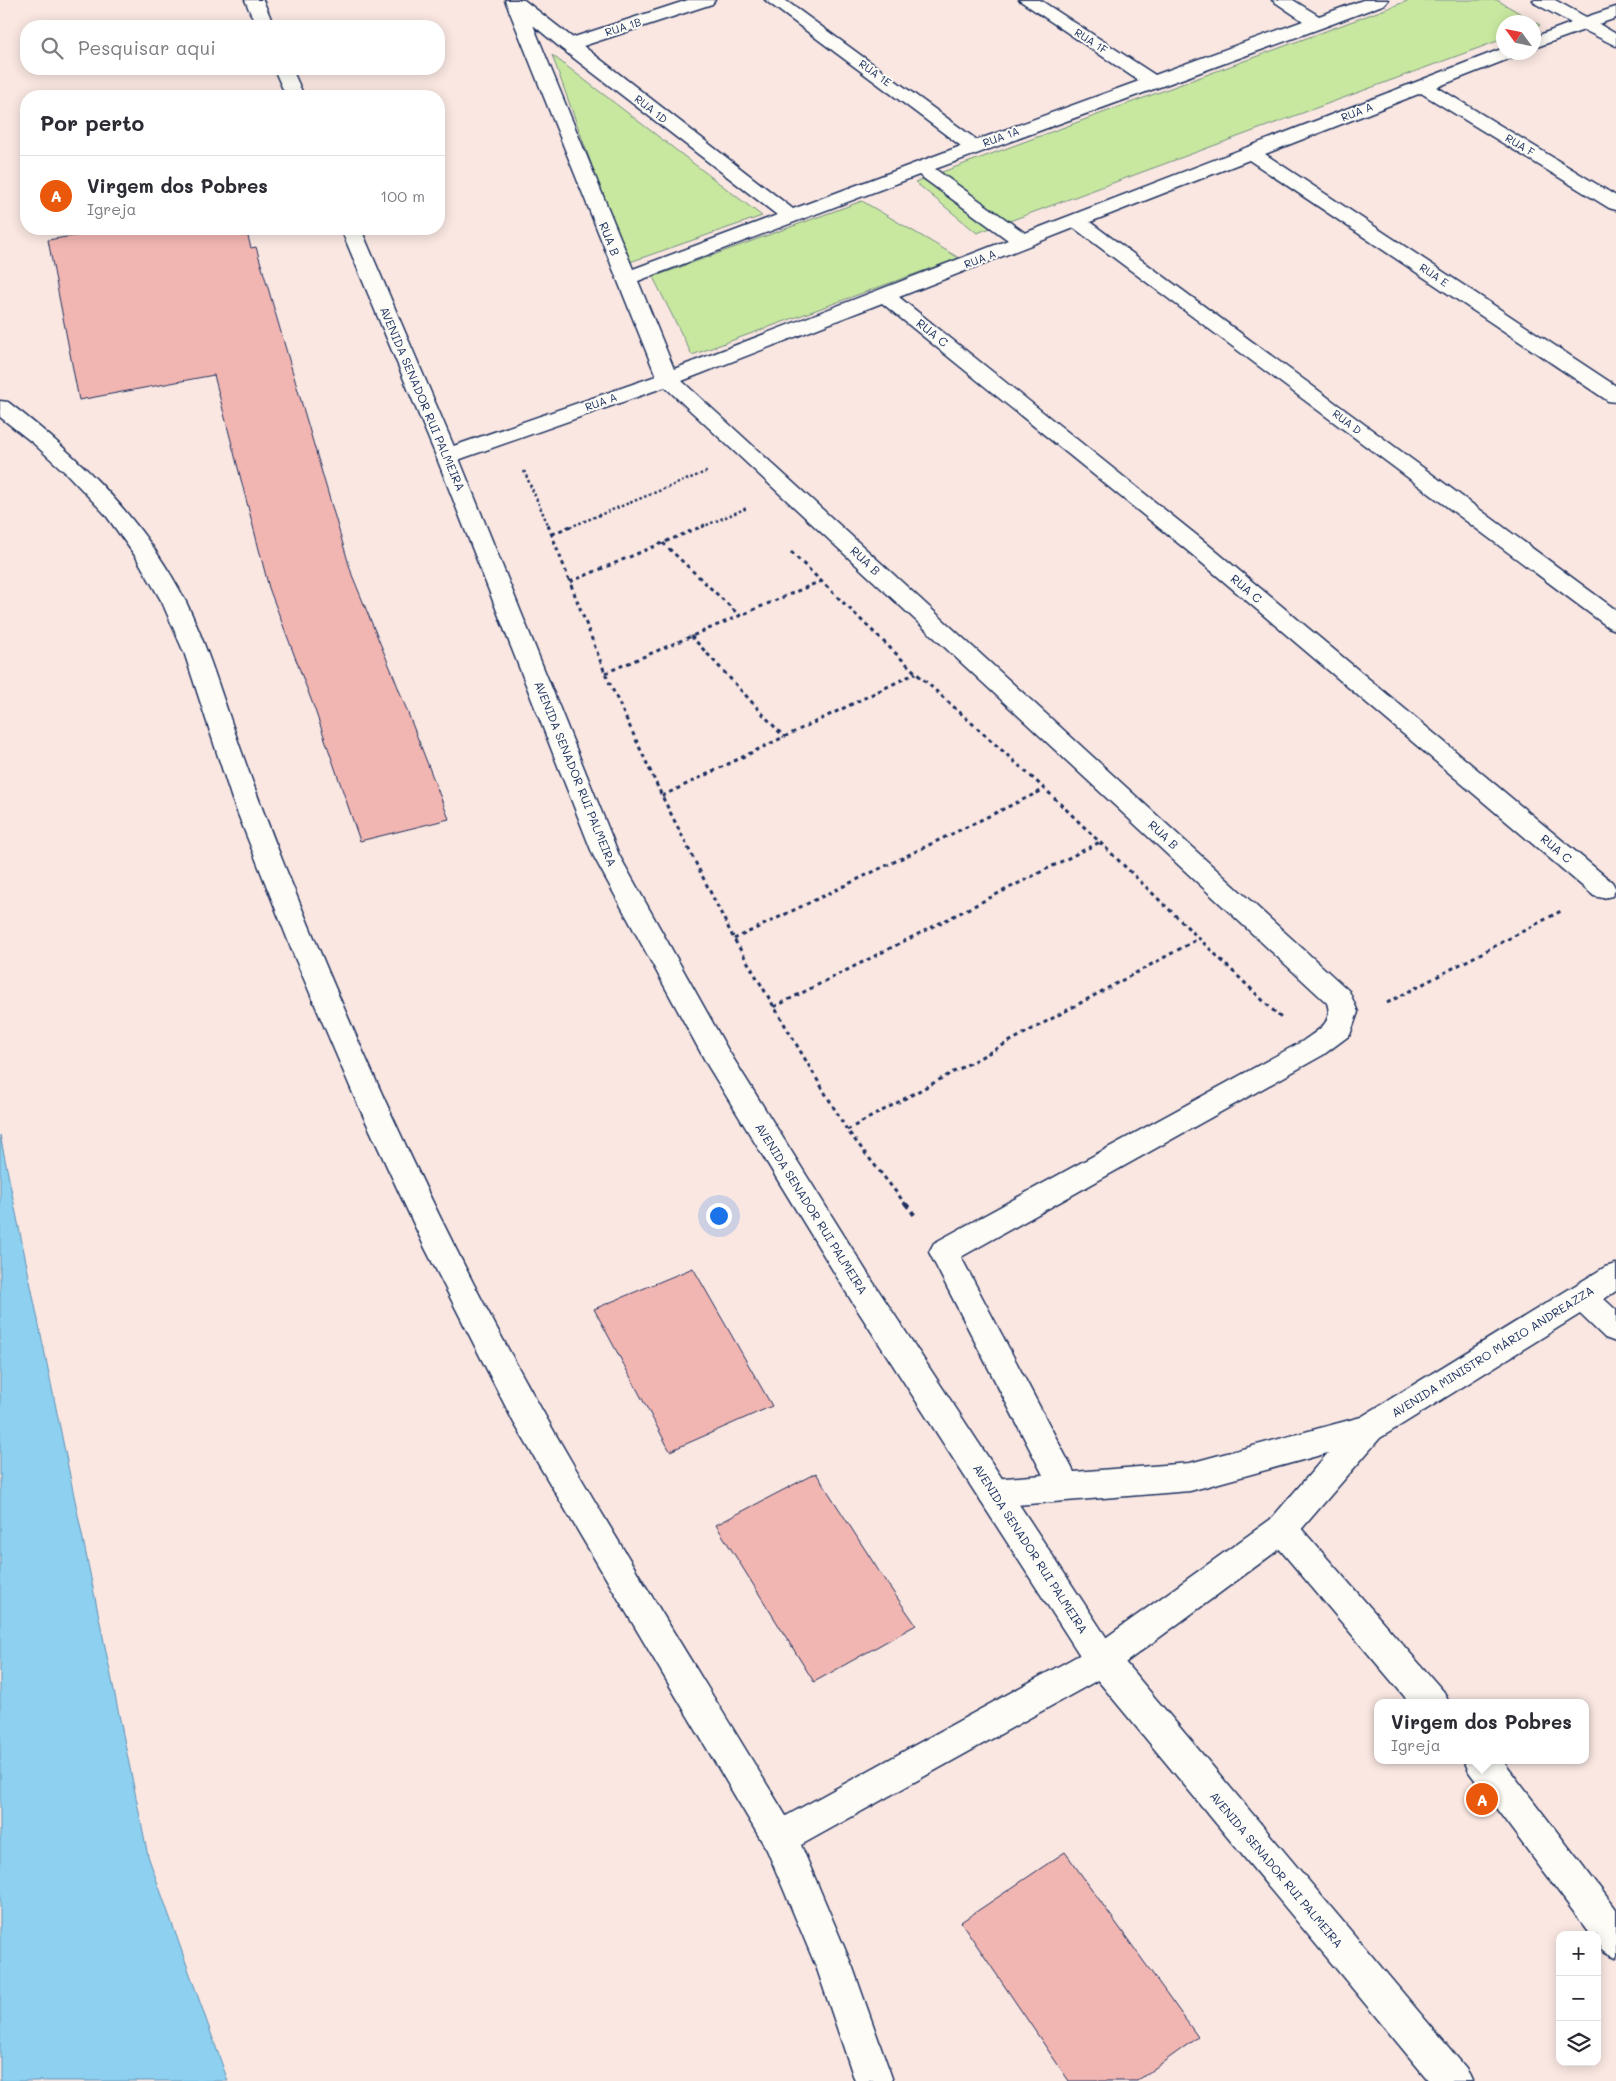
<!DOCTYPE html>
<html lang="pt">
<meta charset="utf-8">
<style>
:root{--surface:#fff;--page:#f2f2f3;--text:#2b2b33;--muted:#7c7c81;--line:#e1e1e2;--accent:#ea580c}
body{margin:0;font-family:Mali,sans-serif;background:var(--page);color:var(--text)}
.controls{position:absolute;right:15px;bottom:15px;display:grid;overflow:hidden;border-radius:10px;box-shadow:0 2px 12px #0003}
.controls button{width:45px;height:45px;display:grid;place-items:center;padding:0;border:0;border-bottom:1px solid var(--line);background:var(--surface);color:var(--text);font:25px sans-serif}
.compass{position:absolute;left:1496px;top:15px;width:45px;height:45px;border-radius:50%;background:var(--surface);box-shadow:0 2px 12px #0003;rotate:303deg}
.you{position:absolute;left:718px;top:1215px;width:18px;height:18px;margin:-12px;border:4px solid #fff;border-radius:50%;background:#1a73e8;box-shadow:0 0 0 8px #1a73e833}
.badge{display:grid;place-items:center;width:32px;height:32px;border-radius:50%;background:var(--accent);color:#fff;font-size:16px;font-weight:700}
.pin{position:absolute;translate:-50% -50%;border:2px solid #fff;box-shadow:0 1px 5px #0006}
.popup{position:absolute;left:1374px;top:1699px;width:215px;height:65px;box-sizing:border-box;display:grid;place-content:center;border-radius:10px;background:var(--surface);filter:drop-shadow(0 1px 4px #0005);font-size:16px;white-space:nowrap;color:var(--muted)}
.popup b{font-size:19px;color:var(--text)}
.popup::after{content:'';position:absolute;left:50%;top:100%;margin-left:-10px;border:10px solid transparent;border-top-color:var(--surface)}
.list{margin:0;padding:0;list-style:none}
h2{display:flex;justify-content:space-between;align-items:center;height:65px;margin:0;padding:0 20px;font-size:21px}
h2 small{font-size:16px;font-weight:400;color:var(--muted)}
.list li{display:grid;grid-template-columns:32px 1fr auto;gap:15px;align-items:center;box-sizing:border-box;height:80px;padding:0 20px;border-top:1px solid var(--line)}
.list b{display:block;font-size:19px;white-space:nowrap}
.list p{margin:0;font-size:16px;white-space:nowrap;color:var(--muted)}
.list em{font-size:16px;font-style:normal;color:var(--muted)}
.icon{flex:none;width:28px;height:28px;fill:none;stroke:currentColor;stroke-width:2;stroke-linecap:round;stroke-linejoin:round}
.map{position:relative;flex:none;width:1616px;height:2081px;overflow:hidden}
.search{position:absolute;background:var(--surface);box-shadow:0 2px 12px #0003;left:20px;top:20px;width:425px;height:55px;display:flex;align-items:center;gap:12px;box-sizing:border-box;padding:0 18px;border-radius:20px;color:var(--muted);font-size:19px}
.panel{position:absolute;background:var(--surface);box-shadow:0 2px 12px #0003;left:20px;top:90px;width:425px;height:145px;border-radius:20px}
.map>svg:first-child{display:block}
.green{fill:#c8e8a0;stroke:#728c7f}
.water{fill:#8dd0ef;stroke:#5f90b5}
.building{fill:#f2b6b2;stroke:#1b2f5e}
.lines{fill:none;stroke-linecap:round;stroke-linejoin:round}
.lane-casing{stroke:#1b2f5e;stroke-width:3}
.street-casing{stroke:#1b2f5e;stroke-width:3}
.primary-casing{stroke:#1b2f5e;stroke-width:3}
.path-far2{stroke:#1b2f5e;stroke-width:2.5;stroke-dasharray:2.5 2.5;stroke-linecap:butt}
.path-far1{stroke:#1b2f5e;stroke-width:3;stroke-dasharray:4 4;stroke-linecap:butt}
.path{stroke:#1b2f5e;stroke-width:4;stroke-dasharray:4.5 4.5;stroke-linecap:butt}
.lane{fill:#fdfcf7;fill-rule:evenodd}
.street{fill:#fdfcf7;fill-rule:evenodd}
.primary{fill:#fdfcf7;fill-rule:evenodd}
.labels{text-anchor:middle;stroke-width:4;stroke-linejoin:round;paint-order:stroke}
.far-street-label{font-size:11px;fill:#1b2f5e;stroke:#fdfcf7}
.street-label{font-size:12px;fill:#1b2f5e;stroke:#fdfcf7}
</style>
<div class="map">
<svg width="1616" height="2081" viewBox="0 0 1616 2081">
<rect width="100%" height="100%" fill="#fae7e2"/>
<filter id="ink" filterUnits="userSpaceOnUse"><feTurbulence type="fractalNoise" baseFrequency=".02" numOctaves="2"/><feDisplacementMap in="SourceGraphic" scale="10" xChannelSelector="R" yChannelSelector="G"/><feConvolveMatrix kernelMatrix="1 2 1 2 8 2 1 2 1" color-interpolation-filters="sRGB"/></filter>
<g filter="url(#ink)">
<path class="green" d="M1410,0H1497L1540,25L1534,28V22H1504L1503,39L977,233L915,182Z
M552,55L762,216L627,263Z
M862,201L959,258L692,355L653,277Z"/>
<path class="water" d="M0,1135L148,1856L228,2081H0Z"/>
<path class="building" d="M115,229H246L251,248L256,247L352,575L394,677L449,819L360,841L315,710L269,588L214,375L79,400L48,240Z
M693,1268L772,1406L670,1451L594,1309Z
M816,1473L882,1576L916,1625L814,1682L716,1525Z
M1065,1852L1198,2037L1137,2081H1069L961,1922Z"/>
<g class="lines">
<g class="lane-casing">
<path id="lane" d="M688,0H715L712,4L574,49H562L559,45L562,41Z
M1282,1515L1293,1519L1444,1692L1449,1703H1410L1271,1539L1266,1529L1271,1519Z
M1464,1760H1502L1616,1909V1957C1604,1952 1597,1949 1597,1935H1591L1469,1772Z"/>
</g>
<g class="street-casing">
<path id="street" d="M505,0H524L793,209L961,146L765,0H785L977,140L1139,81L1019,0H1040L1155,75L1303,21L1272,0H1293L1319,16L1363,0H1388L1385,4L1324,27L935,169L1025,233L1504,48V52H1519L1516,56L1437,87L1616,196V210L1609,208L1421,93L1265,154L1616,386V402L1608,401L1249,160L1090,222L1616,610V630L1608,627L1074,228L899,297L1205,542L1612,882L1616,889L1612,896L1603,898L1594,896L1189,552L882,303L682,381L1349,991L1358,1012L1350,1035L1323,1055L961,1257L1074,1472L1190,1463L1361,1417L1605,1267L1616,1264V1291L1604,1299L1616,1310V1342L1605,1338L1580,1314L1380,1438L1293,1539L1114,1671L801,1845L853,1968L893,2081H855L817,1969L767,1850L514,1423L425,1248L354,1096L295,958L232,799L185,655L162,602L136,557L105,514L67,474L33,443L0,417V401L8,402C80,457 144,520 186,602C205,641 218,683 232,724C248,771 265,817 283,862C335,991 391,1119 453,1243C551,1441 672,1627 786,1816L1090,1649L1271,1519L1328,1453L1190,1491L993,1507L982,1503L977,1493L982,1483L993,1479L1043,1475L929,1252L934,1243L1303,1041C1318,1030 1334,1023 1327,1003L665,387L455,461L447,463L439,461L436,456L439,451L656,376ZM533,25L562,49L777,215L633,269ZM919,175L1008,240L674,369L638,281Z
M1533,0H1555L1586,17L1616,7V18L1599,24L1616,34V46L1584,30L1534,48V37L1571,23L1536,4Z"/>
</g>
<g class="primary-casing">
<path id="primary" d="M245,0H263L274,26H256Z
M274,69H292L304,96H286Z
M341,229H361L458,456L619,855L728,1050L873,1282L1114,1649L1466,2068L1472,2081H1429L1090,1671L851,1300L708,1066L593,855L436,456Z"/>
</g>
<path class="path-far2" d="M524,471L549,527
M570,527L708,471
M702,527L747,508"/>
<path class="path-far1" d="M548,525L605,673L662,796L734,939L847,1130L907,1206
M552,534L573,525
M663,543L739,615
M791,552L916,673L1045,789L1281,1018
M570,582L705,525
M691,636L784,737
M605,673L821,581
M662,796L916,673
M734,939L1045,789
M1387,1003L1563,910
M774,1007L1100,842
M847,1130L1198,939"/>
<path class="path" d="M906,1204L916,1217"/>
<use href="#lane" class="lane"/>
<use href="#street" class="street"/>
<use href="#primary" class="primary"/>
</g>
</g>
<g class="labels">
<g class="far-street-label">
<text transform="translate(623 27) rotate(-18)" y="4">RUA 1B</text>
<text transform="translate(1091 41) rotate(33)" y="4">RUA 1F</text>
<text transform="translate(875 73) rotate(36)" y="4">RUA 1E</text>
<text transform="translate(651 109) rotate(38)" y="4">RUA 1D</text>
<text transform="translate(1357 112) rotate(-21)" y="4">RUA A</text>
<text transform="translate(1001 137) rotate(-20)" y="4">RUA 1A</text>
<text transform="translate(1520 145) rotate(31)" y="4">RUA F</text>
<text transform="translate(980 259) rotate(-21)" y="4">RUA A</text>
<text transform="translate(1434 275) rotate(34)" y="4">RUA E</text>
<text transform="translate(601 402) rotate(-19)" y="4">RUA A</text>
<text transform="translate(1347 422) rotate(37)" y="4">RUA D</text>
</g>
<g class="street-label">
<text transform="translate(609 239) rotate(68)" y="4">RUA B</text>
<text transform="translate(932 333) rotate(39)" y="4">RUA C</text>
<text transform="translate(422 399) rotate(67)" y="4">AVENIDA SENADOR RUI PALMEIRA</text>
<text transform="translate(865 561) rotate(43)" y="4">RUA B</text>
<text transform="translate(1246 589) rotate(40)" y="4">RUA C</text>
<text transform="translate(575 774) rotate(68)" y="4">AVENIDA SENADOR RUI PALMEIRA</text>
<text transform="translate(1163 835) rotate(43)" y="4">RUA B</text>
<text transform="translate(1556 849) rotate(40)" y="4">RUA C</text>
<text transform="translate(811 1209) rotate(58)" y="4">AVENIDA SENADOR RUI PALMEIRA</text>
<text transform="translate(1493 1352) rotate(-32)" y="4">AVENIDA MINISTRO MÁRIO ANDREAZZA</text>
<text transform="translate(1030 1549) rotate(57)" y="4">AVENIDA SENADOR RUI PALMEIRA</text>
<text transform="translate(1276 1870) rotate(50)" y="4">AVENIDA SENADOR RUI PALMEIRA</text>
</g>
</g>
</svg>
<div class="controls">
<button>+</button>
<button>−</button>
<button><svg class="icon" aria-label="layers" viewBox="0 0 24 24"><path d="M12 4l9 5-9 5-9-5zM3 14l9 5 9-5"/></svg></button>
</div>
<svg class="compass" viewBox="-18 -18 36 36"><path d="M0-13l5 13h-10z" fill="#e53935"/><path d="M0 13l5-13h-10z" fill="#7c7c81"/></svg>
<div class="you"></div>
<div class="pin badge" style="left:1482px;top:1799px">A</div>
<div class="popup"><b>Virgem dos Pobres</b>Igreja</div>
<div class="search"><svg class="icon" aria-label="search" viewBox="0 0 24 24"><circle cx="10" cy="10" r="6"/><path d="M15 15l6 6"/></svg>Pesquisar aqui</div>
<section class="panel">
<h2>Por perto<small></small></h2>
<ul class="list">
<li><span class="badge">A</span><div><b>Virgem dos Pobres</b><p>Igreja</p></div><em>100 m</em></li>
</ul>
</section>
</div>
